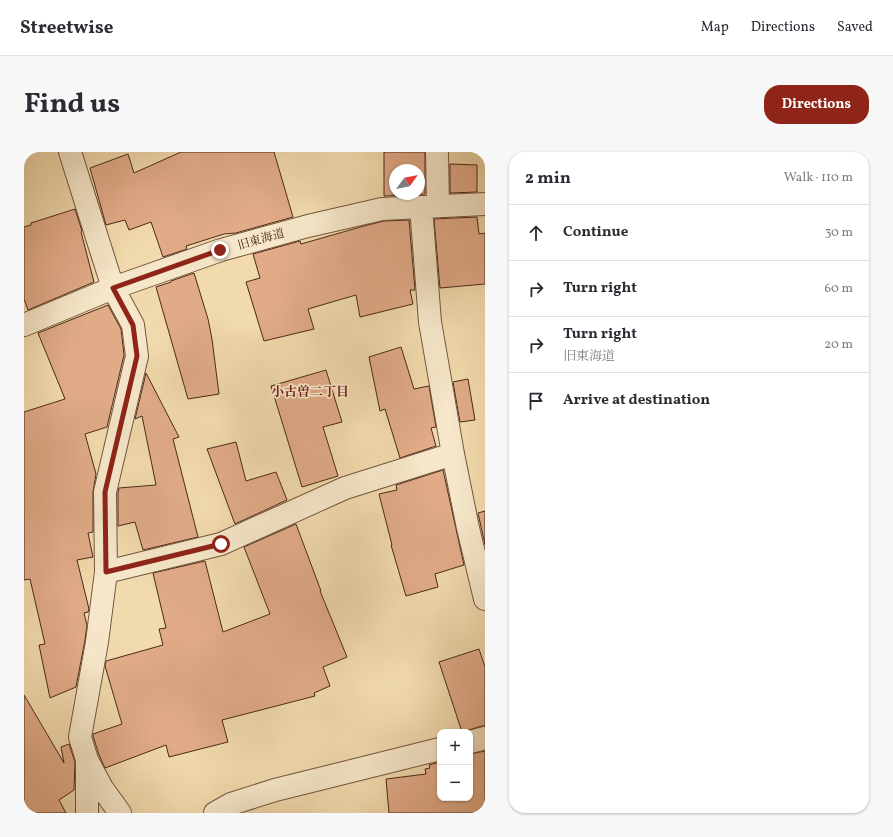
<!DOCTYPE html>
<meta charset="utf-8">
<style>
:root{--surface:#fff;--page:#f7f7f7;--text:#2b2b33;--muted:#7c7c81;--line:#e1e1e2;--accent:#8f2418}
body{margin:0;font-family:Vollkorn,"Noto Serif JP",serif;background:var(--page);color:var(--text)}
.controls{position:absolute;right:12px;bottom:12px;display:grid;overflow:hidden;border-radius:8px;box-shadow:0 1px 3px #0004}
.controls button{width:36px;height:36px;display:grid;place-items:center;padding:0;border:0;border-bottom:1px solid var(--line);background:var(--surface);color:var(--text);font:20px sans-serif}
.compass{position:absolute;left:365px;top:12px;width:36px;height:36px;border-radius:50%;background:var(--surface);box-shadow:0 1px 3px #0004;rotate:57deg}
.stop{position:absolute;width:12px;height:12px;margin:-9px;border:3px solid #8f2418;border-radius:50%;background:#fff}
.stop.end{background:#8f2418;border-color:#fff;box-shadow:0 1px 4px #0008}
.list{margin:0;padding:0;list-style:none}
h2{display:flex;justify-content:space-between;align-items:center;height:52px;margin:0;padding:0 16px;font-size:17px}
h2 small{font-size:13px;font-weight:400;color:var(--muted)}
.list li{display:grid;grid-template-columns:26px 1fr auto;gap:12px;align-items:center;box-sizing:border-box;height:56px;padding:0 16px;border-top:1px solid var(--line)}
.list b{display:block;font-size:15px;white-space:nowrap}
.list p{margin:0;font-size:13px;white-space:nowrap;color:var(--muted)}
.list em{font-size:13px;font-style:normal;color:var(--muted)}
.icon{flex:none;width:22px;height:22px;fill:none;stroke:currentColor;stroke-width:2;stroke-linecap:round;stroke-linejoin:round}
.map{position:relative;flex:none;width:461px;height:661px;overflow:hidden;border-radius:16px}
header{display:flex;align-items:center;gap:24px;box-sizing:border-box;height:56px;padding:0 20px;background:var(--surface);border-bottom:1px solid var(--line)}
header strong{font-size:19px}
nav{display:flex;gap:22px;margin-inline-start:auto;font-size:14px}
.intro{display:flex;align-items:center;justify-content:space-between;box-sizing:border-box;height:96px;padding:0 24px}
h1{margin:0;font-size:28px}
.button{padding:10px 18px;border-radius:16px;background:var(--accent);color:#fff;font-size:14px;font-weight:700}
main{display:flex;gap:24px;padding:0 24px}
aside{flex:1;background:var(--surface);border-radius:16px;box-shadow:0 1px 3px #0004}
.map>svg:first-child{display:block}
.building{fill:#e1ab88;stroke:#4a2918;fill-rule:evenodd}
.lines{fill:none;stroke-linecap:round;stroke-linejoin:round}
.minor-casing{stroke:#74553d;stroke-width:24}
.minor{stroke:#f6e7ca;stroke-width:22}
.route{stroke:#8f2418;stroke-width:5}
.labels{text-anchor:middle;stroke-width:3.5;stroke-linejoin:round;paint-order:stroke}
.street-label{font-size:12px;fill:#4a2918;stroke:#f6e7ca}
.neighbourhood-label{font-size:13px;font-weight:bold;fill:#7a1f14;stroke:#f6e7ca}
</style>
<header>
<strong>Streetwise</strong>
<nav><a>Map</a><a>Directions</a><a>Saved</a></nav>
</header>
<div class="intro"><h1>Find us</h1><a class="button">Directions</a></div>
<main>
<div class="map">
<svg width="461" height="661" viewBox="0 0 461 661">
<rect width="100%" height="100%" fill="#f1daad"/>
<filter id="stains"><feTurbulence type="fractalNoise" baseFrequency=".005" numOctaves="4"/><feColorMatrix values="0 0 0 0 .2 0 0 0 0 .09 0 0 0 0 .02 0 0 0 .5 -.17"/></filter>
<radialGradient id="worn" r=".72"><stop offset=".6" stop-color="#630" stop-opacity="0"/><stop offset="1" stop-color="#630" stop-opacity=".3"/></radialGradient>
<path class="building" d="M157,0H250L269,65L212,81L200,82L162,94L163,97L139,105L127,70L105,78L101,68L82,73L66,16L104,2L110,21Z
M360,0H401V42L360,44ZM371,18H395V42H371Z
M426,12L453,13V40L426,41Z
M51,57L58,79L57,80L70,130L4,158L0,147V75L7,73V71Z
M453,65L455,82L461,81V132L416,136L410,67Z
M385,68L391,138H386L389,152L336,165L332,143L284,157L290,177L240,189L222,130L236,126L229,102L276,89L277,92L340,74L360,69Z
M170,121L184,167L188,187L195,242L164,247L132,135L147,130V129Z
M84,153L97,177L100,203L83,275L61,282L72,322L69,340V380L64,381L69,405L53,408L65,457L64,460L60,461L63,473L61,488L52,535L26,546L15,493L21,492L6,427L0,428V260L41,247L14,181Z
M377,195L390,237L405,234L412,275L407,276L412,294L376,306L361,257L356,259L345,205Z
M302,218L318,270L299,275L314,324L278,335L247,234Z
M122,221L155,285L149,287L174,385L119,398L111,370L94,374V341L95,336L132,333L118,264L111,267Z
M444,227L451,268L436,270L429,230Z
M212,290L222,329L252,320L263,348L211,372L183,297Z
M419,318L440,413L411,422L414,435L382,444L367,393H368L355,342L373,338L372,333Z
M461,359V393L454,361Z
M272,372L297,439H296L323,505L299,515L306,534L290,541L291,544L198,568L204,590L145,605L142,593L81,616L75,603L69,584V582L98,572L81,514L82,509L139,493L135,477L142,476L129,421L181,409L199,480L246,462L220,395Z
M455,497L461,515V574H458L438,580L415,510Z
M0,543L40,611L37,595L45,592L51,610L50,638L35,648L42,661H0Z
M461,599V661H365L362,627L402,622L401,617L406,616L405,613L416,610V646H446V602Z"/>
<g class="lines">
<g class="minor-casing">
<path id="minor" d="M46,0L89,136L109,173L113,204L81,340L82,420L73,490L56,585L63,608L78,636L96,661
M413,0L414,54
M397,55L406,170L429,302L444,376L461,447
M0,173L89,136L197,98L284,74L358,57L461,52
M82,420L197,392L321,336L429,302
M446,590L461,586
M63,611V661
M191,661L207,652L251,638L416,597"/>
</g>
<use href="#minor" class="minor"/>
</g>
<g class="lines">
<path class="route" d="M196,98L89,136L109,173L113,204L81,340L82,420L197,392"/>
</g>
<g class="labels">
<g class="street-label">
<text transform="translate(237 87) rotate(-16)" y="4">旧東海道</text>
</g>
<g class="neighbourhood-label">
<text x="286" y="244">小古曽二丁目</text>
</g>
</g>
<rect width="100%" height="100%" filter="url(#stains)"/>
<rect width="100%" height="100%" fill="url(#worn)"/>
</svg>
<div class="controls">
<button>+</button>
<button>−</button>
</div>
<svg class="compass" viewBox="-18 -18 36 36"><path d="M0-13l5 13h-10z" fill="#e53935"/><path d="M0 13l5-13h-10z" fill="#7c7c81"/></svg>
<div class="stop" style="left:197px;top:392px"></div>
<div class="stop end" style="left:196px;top:98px"></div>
</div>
<aside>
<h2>2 min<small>Walk · 110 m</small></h2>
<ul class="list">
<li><svg class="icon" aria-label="ahead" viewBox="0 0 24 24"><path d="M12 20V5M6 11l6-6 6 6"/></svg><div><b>Continue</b></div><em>30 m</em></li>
<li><svg class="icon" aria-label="right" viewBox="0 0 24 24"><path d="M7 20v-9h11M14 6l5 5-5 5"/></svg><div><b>Turn right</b></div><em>60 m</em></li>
<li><svg class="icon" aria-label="right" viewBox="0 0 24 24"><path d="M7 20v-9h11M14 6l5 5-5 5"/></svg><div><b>Turn right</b><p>旧東海道</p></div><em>20 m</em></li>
<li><svg class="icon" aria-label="arrive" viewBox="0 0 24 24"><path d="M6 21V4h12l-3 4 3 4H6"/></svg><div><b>Arrive at destination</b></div></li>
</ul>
</aside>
</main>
